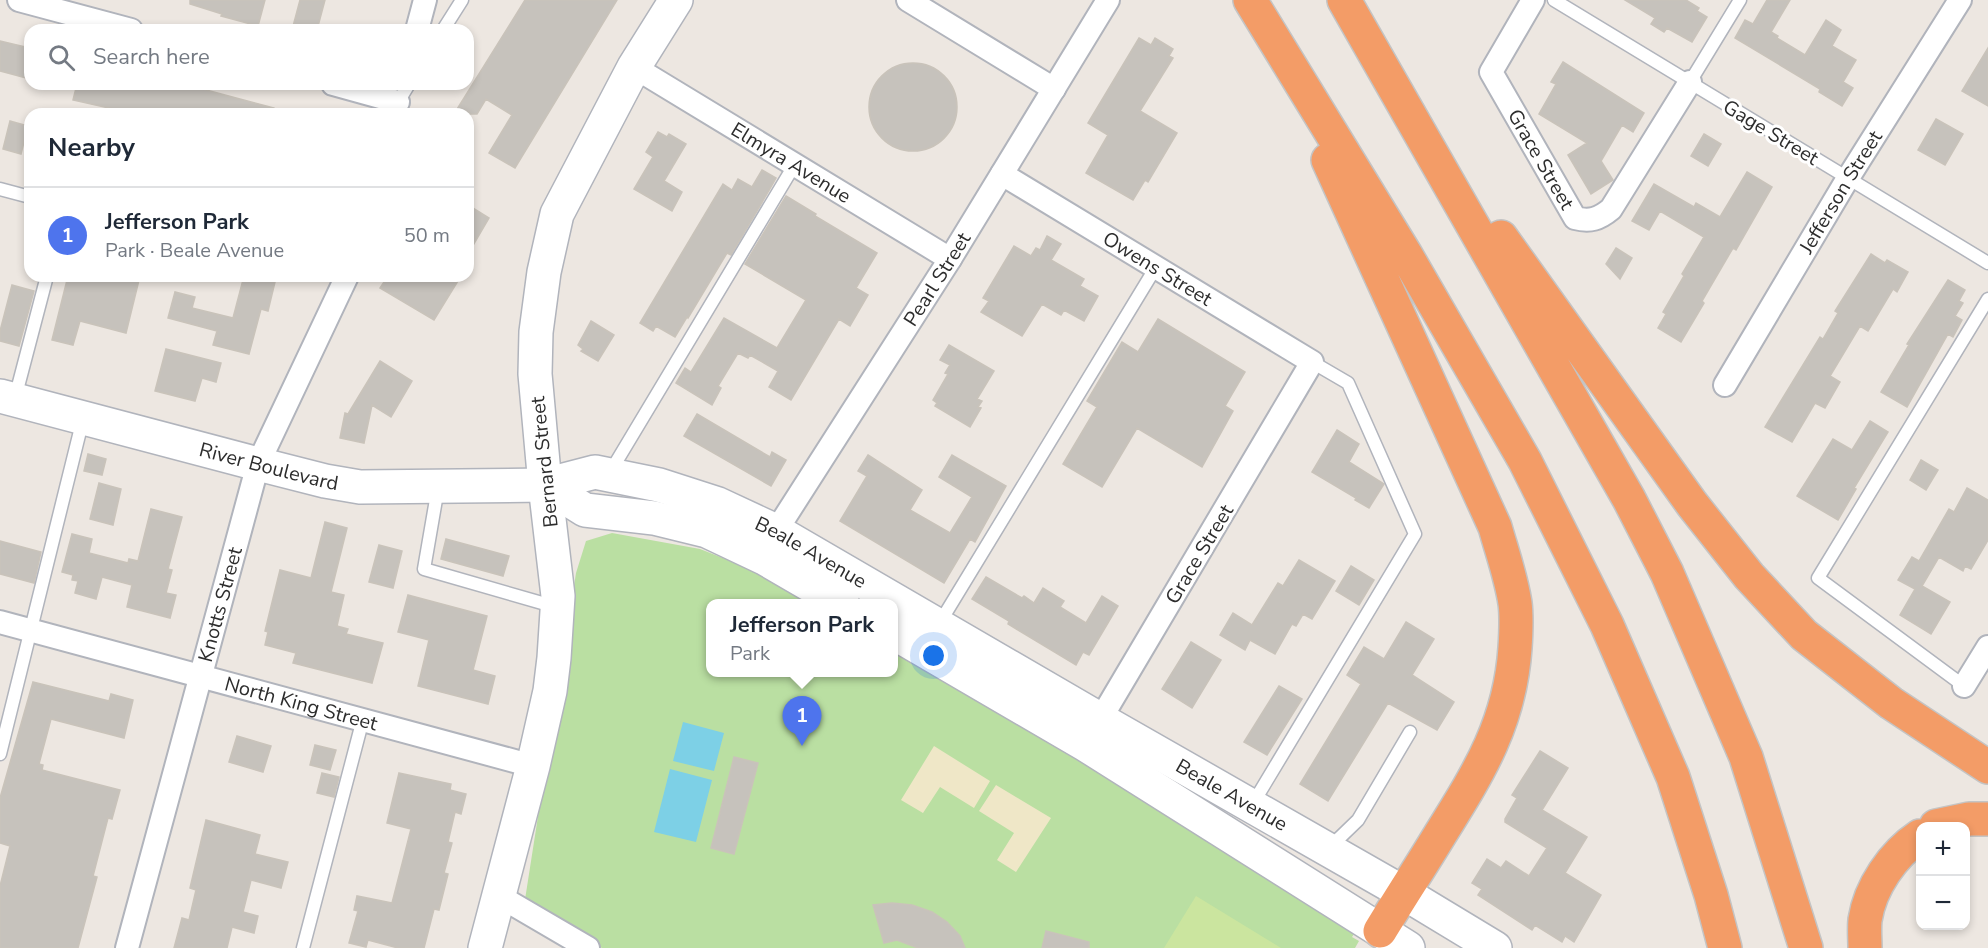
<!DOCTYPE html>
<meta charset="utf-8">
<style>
:root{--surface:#fff;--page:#f6f6f7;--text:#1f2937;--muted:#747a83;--line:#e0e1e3;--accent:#4e74ed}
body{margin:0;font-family:"Nunito Sans",sans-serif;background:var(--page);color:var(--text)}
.controls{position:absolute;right:18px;bottom:18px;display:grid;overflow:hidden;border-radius:12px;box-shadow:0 3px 9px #0003}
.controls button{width:54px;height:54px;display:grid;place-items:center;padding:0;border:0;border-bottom:2px solid var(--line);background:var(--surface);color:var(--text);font:30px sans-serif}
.you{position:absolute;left:934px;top:656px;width:21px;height:21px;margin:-15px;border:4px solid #fff;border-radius:50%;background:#1a73e8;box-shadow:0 0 0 9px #1a73e833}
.badge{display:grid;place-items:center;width:39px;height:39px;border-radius:50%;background:var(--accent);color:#fff;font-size:20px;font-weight:700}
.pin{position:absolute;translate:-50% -50px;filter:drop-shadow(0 2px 3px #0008)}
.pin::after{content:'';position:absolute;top:32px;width:21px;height:18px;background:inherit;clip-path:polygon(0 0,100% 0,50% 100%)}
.popup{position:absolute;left:706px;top:599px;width:192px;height:78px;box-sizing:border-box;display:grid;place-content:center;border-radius:12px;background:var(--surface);filter:drop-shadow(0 2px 4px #0005);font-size:20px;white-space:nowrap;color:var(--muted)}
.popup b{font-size:22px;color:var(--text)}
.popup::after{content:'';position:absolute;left:50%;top:100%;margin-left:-12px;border:12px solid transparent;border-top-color:var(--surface)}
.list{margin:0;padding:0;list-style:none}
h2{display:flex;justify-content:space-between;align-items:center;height:78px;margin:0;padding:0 24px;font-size:26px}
h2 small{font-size:20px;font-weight:400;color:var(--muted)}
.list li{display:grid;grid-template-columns:39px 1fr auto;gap:18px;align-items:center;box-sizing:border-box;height:96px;padding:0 24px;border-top:2px solid var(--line)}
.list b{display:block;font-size:22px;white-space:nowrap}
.list p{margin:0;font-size:20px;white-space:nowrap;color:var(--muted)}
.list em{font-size:20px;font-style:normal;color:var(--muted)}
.icon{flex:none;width:33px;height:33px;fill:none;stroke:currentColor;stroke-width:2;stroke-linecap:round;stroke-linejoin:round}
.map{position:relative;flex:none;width:1988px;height:948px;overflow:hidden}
.search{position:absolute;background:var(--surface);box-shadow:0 3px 9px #0003;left:24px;top:24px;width:450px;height:66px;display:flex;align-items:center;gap:15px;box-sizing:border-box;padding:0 21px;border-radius:18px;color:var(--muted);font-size:22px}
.panel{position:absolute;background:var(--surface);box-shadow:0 3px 9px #0003;left:24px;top:108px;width:450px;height:174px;border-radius:18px}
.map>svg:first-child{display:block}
.green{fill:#badfa2}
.sand{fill:#efe7c7}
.pitch{fill:#cbe59f}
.water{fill:#7dd0e6}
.building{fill:#c6c2bc;stroke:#c9c3ba;stroke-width:1.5}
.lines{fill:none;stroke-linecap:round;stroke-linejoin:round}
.lane-casing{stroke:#b1b4bc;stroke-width:15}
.street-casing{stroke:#b1b4bc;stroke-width:26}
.secondary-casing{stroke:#b1b4bc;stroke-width:36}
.highway-casing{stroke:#c4c4c4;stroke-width:36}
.lane{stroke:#fff;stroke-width:12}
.street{stroke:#fff;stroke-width:22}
.secondary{stroke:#fff;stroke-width:33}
.highway{stroke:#f39c67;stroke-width:33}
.labels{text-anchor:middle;stroke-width:6;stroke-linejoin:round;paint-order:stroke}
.street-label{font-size:20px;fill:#2d2d2d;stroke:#fff}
</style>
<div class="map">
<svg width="1988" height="948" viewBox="0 0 1988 948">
<rect width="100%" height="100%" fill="#ede7e1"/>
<path class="green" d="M612,533L700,549L786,583L823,603L710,604V672H894V647L1356,931L1352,937L1359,941L1355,948H602L524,906L576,573L586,541Z"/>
<path class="sand" d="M934,746L990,781L974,808L940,787L923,813L901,800Z
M996,785L1051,818L1016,872L997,860L1014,833L979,811Z"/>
<path class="pitch" d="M1196,896L1281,948H1164Z"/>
<path class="water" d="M683,722L724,733L714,771L673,761Z
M670,769L712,780L696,842L654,832Z"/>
<path class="building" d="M190,0H265L258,26L221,16L222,14L190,4Z
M300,0H325L317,30H292Z
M525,0H617L515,168L489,153L512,115L486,99L477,114H454Z
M1625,0H1686L1699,8L1697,11L1707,17L1692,42L1667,28L1664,32L1651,24L1655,18Z
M1767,0H1790L1771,32L1778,36L1777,38L1805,55L1826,20L1841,30L1832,46L1856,60L1843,82L1853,88L1842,106L1819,92L1820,89L1735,38L1745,20L1753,24Z
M1139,38L1151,45L1155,38L1173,49L1169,56L1173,58L1140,111L1177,133L1148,182L1145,180L1133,200L1086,173L1108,135L1088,123Z
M0,41L30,48V79L0,71Z
M1988,48V106L1962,91Z
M1563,62L1644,113L1633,132L1622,125L1601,161L1613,180L1591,194L1568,155L1587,143L1539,114L1556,84L1551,82Z
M869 107a44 44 0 1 1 88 0a44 44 0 1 1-88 0Z
M77,84H184L274,108L273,114H157L138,109L135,114L73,100Z
M1936,119L1963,134L1945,165L1918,150Z
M10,121L28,126L21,154L3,149Z
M658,132L667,137L669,134L686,144L664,181L682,192L672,211L634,189L653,157L646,152Z
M1704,134L1721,144L1708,166L1691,156Z
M762,170L776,178L771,187L731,255L727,253L688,318L687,317L675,337L656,326L653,331L640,323L723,184L732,190L738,179L752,187Z
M1747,172L1772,187L1736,250L1733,248L1702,301L1704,303L1681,342L1658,328L1666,314L1663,312L1684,276L1682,274L1704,237L1660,211L1649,230L1632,221L1654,184L1694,207L1696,203L1720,217Z
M786,196L816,214L815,216L877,253L856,288L868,295L850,326L839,319L791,400L769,387L778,371L750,355L748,358L738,353L718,386L721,388L712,405L676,383L685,368L691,372L724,318L777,348L806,300L745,264Z
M468,205L489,218L468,254Z
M1047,236L1061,244L1051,260L1084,279L1080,286L1098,296L1084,321L1064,310L1061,315L1042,304L1022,336L981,312L989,301L983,298L1014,246L1031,256L1036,248L1040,250Z
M1616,248L1632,258L1620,279L1606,264Z
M1871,254L1885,263L1887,260L1908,272L1897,292L1893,289L1868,331L1860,326L1830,376L1840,382L1825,408L1815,403L1792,442L1765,427L1820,337L1823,339L1838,313L1835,311Z
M68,276H140L126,333L80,321L73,345L52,340Z
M244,276H267L266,280L275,282L268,311L261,309L249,354L213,345L217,331L168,318L175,292L195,297L192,308L233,318Z
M388,276H461L434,320L380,288Z
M1948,280L1965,290L1959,301L1963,303L1955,316L1962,320L1953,337L1948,334L1907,407L1881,392L1909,345L1907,344Z
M12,285L34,291L19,346L0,341V331Z
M1158,319L1245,372L1225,406L1233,411L1202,467L1137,428L1102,487L1063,464L1097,407L1087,401L1122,342L1138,352Z
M591,321L614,335L598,361L581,351L583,349L578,345Z
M949,345L994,371L977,399L982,401L978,407L981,408L970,427L935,406L937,403L933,400L948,374L945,373L950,365L940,360Z
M166,349L221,363L216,382L202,378L195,401L155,391Z
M380,361L412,381L391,417L372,405L364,443L340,438L345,413L348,414Z
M697,414L770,457L772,452L786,460L771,486L684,436Z
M1870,421L1888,432L1854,488L1856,489L1838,520L1797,496L1833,439L1852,450Z
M1337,430L1359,444L1349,462L1384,484L1369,508L1355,500L1356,498L1312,472Z
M88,454L106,459L102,475L84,471Z
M868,455L922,490L910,510L950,533L972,497L939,477L952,455L1006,486L975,542L970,539L944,583L840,521L867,476L858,471Z
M1921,460L1938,470L1926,490L1910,480Z
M99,483L121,489L113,525L90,519Z
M1967,488L1988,500V540L1971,569L1965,566L1963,571L1939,557L1922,586L1950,602L1931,634L1900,615L1915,589L1898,580L1912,557L1919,561L1949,509L1954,512Z
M151,509L182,517L168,569L172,570L166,593L176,595L170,618L127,607L132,585L102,577L96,599L75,593L78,581L72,580L73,575L62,572L72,534L92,539L89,553L128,563L129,559L138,561Z
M325,522L347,528L331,592L344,595L337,626L348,629L346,634L383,643L372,683L293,663L296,653L265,645L268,632L265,631L280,570L311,578Z
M446,539L509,556L503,576L441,559Z
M0,541L41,552L34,583L0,574Z
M379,545L402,551L393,588L369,582Z
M1299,560L1335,581L1312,619L1303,614L1296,626L1292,624L1275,654L1250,640L1245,650L1220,635L1233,613L1252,625L1278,583L1283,586Z
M1351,566L1374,580L1359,605L1336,591Z
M986,577L1022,598L1024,596L1034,603L1043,588L1064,601L1060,607L1086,623L1102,596L1118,606L1089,655L1083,652L1076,665L1008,624L1009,621L972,599Z
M408,595L487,616L473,670L495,676L488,704L418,686L429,640L398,632Z
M1406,622L1434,639L1412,675L1454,702L1437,730L1388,703L1328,801L1300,784L1361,684L1347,675L1364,647L1384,659Z
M1191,642L1221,660L1192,708L1162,689Z
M33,682L109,701L111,694L133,700L124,738L51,719L39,764L43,765L42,770L120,790L112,819L108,818L93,876L97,877L78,948H0V886L10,846L0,843V798Z
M1279,686L1302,699L1267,755L1244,742Z
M237,736L271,746L263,772L229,762Z
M315,745L336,750L330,770L310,765Z
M1540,751L1568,768L1542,810L1587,837L1565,873L1601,895L1574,942L1565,936L1562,942L1535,925L1532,930L1478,895L1482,889L1472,883L1487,859L1501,868L1506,861L1529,876L1547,848L1505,822V819L1517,798L1512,795Z
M734,757L758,763L734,854L711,848Z
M322,773L339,777L334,797L317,793Z
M399,773L451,784L450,790L466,794L461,814L455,812L448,842L452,843L444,873L448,874L439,910L434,909L424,948H398L368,940L366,947L349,943L358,911L354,910L357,896L392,903L411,829L387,823Z
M206,820L260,835L255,854L288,862L281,888L251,880L243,912L258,916L254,933L232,927L227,948H174L182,918L189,920L196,890L190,888Z
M892,903L912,905L932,912L947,922L960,936L965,948H918L897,940L884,943L873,905Z
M1046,931L1089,942V948H1042Z"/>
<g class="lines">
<g class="lane-casing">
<path id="lane" d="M1554,0L1988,263
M443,30L462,0
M1690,82L1740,0
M398,102L409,84
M0,189L30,197
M15,398L47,276
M609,474L795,164
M438,488L424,569L556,607
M939,624L1156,267
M1964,686L1818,578L1988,299
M0,754L83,419
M1252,805L1415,534L1348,383L1312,362
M1329,848L1358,820L1410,732
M303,948L363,719"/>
</g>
<g class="street-casing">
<g id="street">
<path d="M19,0L131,30"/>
<path d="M908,0L1054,89"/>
<path id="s1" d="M1533,0L1491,72L1575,218C1590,222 1599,219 1611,209L1690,82"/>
<path d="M417,30L425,0"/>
<path id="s2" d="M634,67L950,259"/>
<path d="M333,84L398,102"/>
<path id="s3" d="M1002,174L1312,362L1094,730"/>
<path id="s4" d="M1725,385L1848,178L1960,0"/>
<path id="s5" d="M771,543L776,531L950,259L1108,0"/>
<path id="s6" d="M0,622L533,766"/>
<path d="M1964,686L1988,647"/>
<path d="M499,896L588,948"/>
<path id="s7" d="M127,948L258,464L347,276"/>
</g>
</g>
<g class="secondary-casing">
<g id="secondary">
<path id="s8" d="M0,396L258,464L325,481L360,487L545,485L595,472L659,485L718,504L776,531L1101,720L1404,893L1495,948"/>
<path d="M545,485L585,510L654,518L707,531L764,558L843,604"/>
<path d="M894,633L1086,745L1408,948"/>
<path d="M485,948L533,766L550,691L554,658L558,596L545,485L535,374L536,332L544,272L557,214L634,67L676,0"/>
</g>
</g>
<g class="highway-casing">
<path id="highway" d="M1250,0L1406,255L1525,461L1607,625L1673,777L1711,895L1725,948
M1344,0L1629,499L1667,573L1746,757L1806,948
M1328,160L1495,527C1502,552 1511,577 1515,603C1517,618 1516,633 1515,648C1510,723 1479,772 1441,833C1421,866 1400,898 1380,931
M1501,237L1692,504L1749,576L1804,635L1891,703L1988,767
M1936,826L1969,819H1988
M1865,948C1865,939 1864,929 1865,920C1870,887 1893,854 1920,836"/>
</g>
<use href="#lane" class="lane"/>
<use href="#street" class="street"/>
<use href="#secondary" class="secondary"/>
<use href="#highway" class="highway"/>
</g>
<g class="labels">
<g class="street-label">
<text transform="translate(1771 132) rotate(31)" y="7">Gage Street</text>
<text dy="7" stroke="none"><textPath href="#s1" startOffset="184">Grace Street</textPath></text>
<text dy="7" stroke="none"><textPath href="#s2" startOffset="184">Elmyra Avenue</textPath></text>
<text dy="7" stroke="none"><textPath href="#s4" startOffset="225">Jefferson Street</textPath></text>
<text dy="7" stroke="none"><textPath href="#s3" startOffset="182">Owens Street</textPath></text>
<text dy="7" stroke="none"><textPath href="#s5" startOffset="312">Pearl Street</textPath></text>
<text transform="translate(544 462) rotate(-96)" y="7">Bernard Street</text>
<text dy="7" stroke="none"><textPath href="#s8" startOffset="278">River Boulevard</textPath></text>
<text dy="7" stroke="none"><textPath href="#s8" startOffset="840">Beale Avenue</textPath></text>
<text transform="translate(1199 554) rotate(-59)" y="7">Grace Street</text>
<text dy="7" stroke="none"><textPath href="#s7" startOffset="356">Knotts Street</textPath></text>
<text dy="7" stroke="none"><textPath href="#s6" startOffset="312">North King Street</textPath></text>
<text dy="7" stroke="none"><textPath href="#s8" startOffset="1326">Beale Avenue</textPath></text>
</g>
</g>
</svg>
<div class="controls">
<button>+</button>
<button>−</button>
</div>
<div class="you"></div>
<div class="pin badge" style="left:802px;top:746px">1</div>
<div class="popup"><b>Jefferson Park</b>Park</div>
<div class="search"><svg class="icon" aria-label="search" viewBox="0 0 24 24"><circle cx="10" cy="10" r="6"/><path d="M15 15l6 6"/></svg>Search here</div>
<section class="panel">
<h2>Nearby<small></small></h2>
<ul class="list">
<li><span class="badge">1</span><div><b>Jefferson Park</b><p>Park · Beale Avenue</p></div><em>50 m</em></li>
</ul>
</section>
</div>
